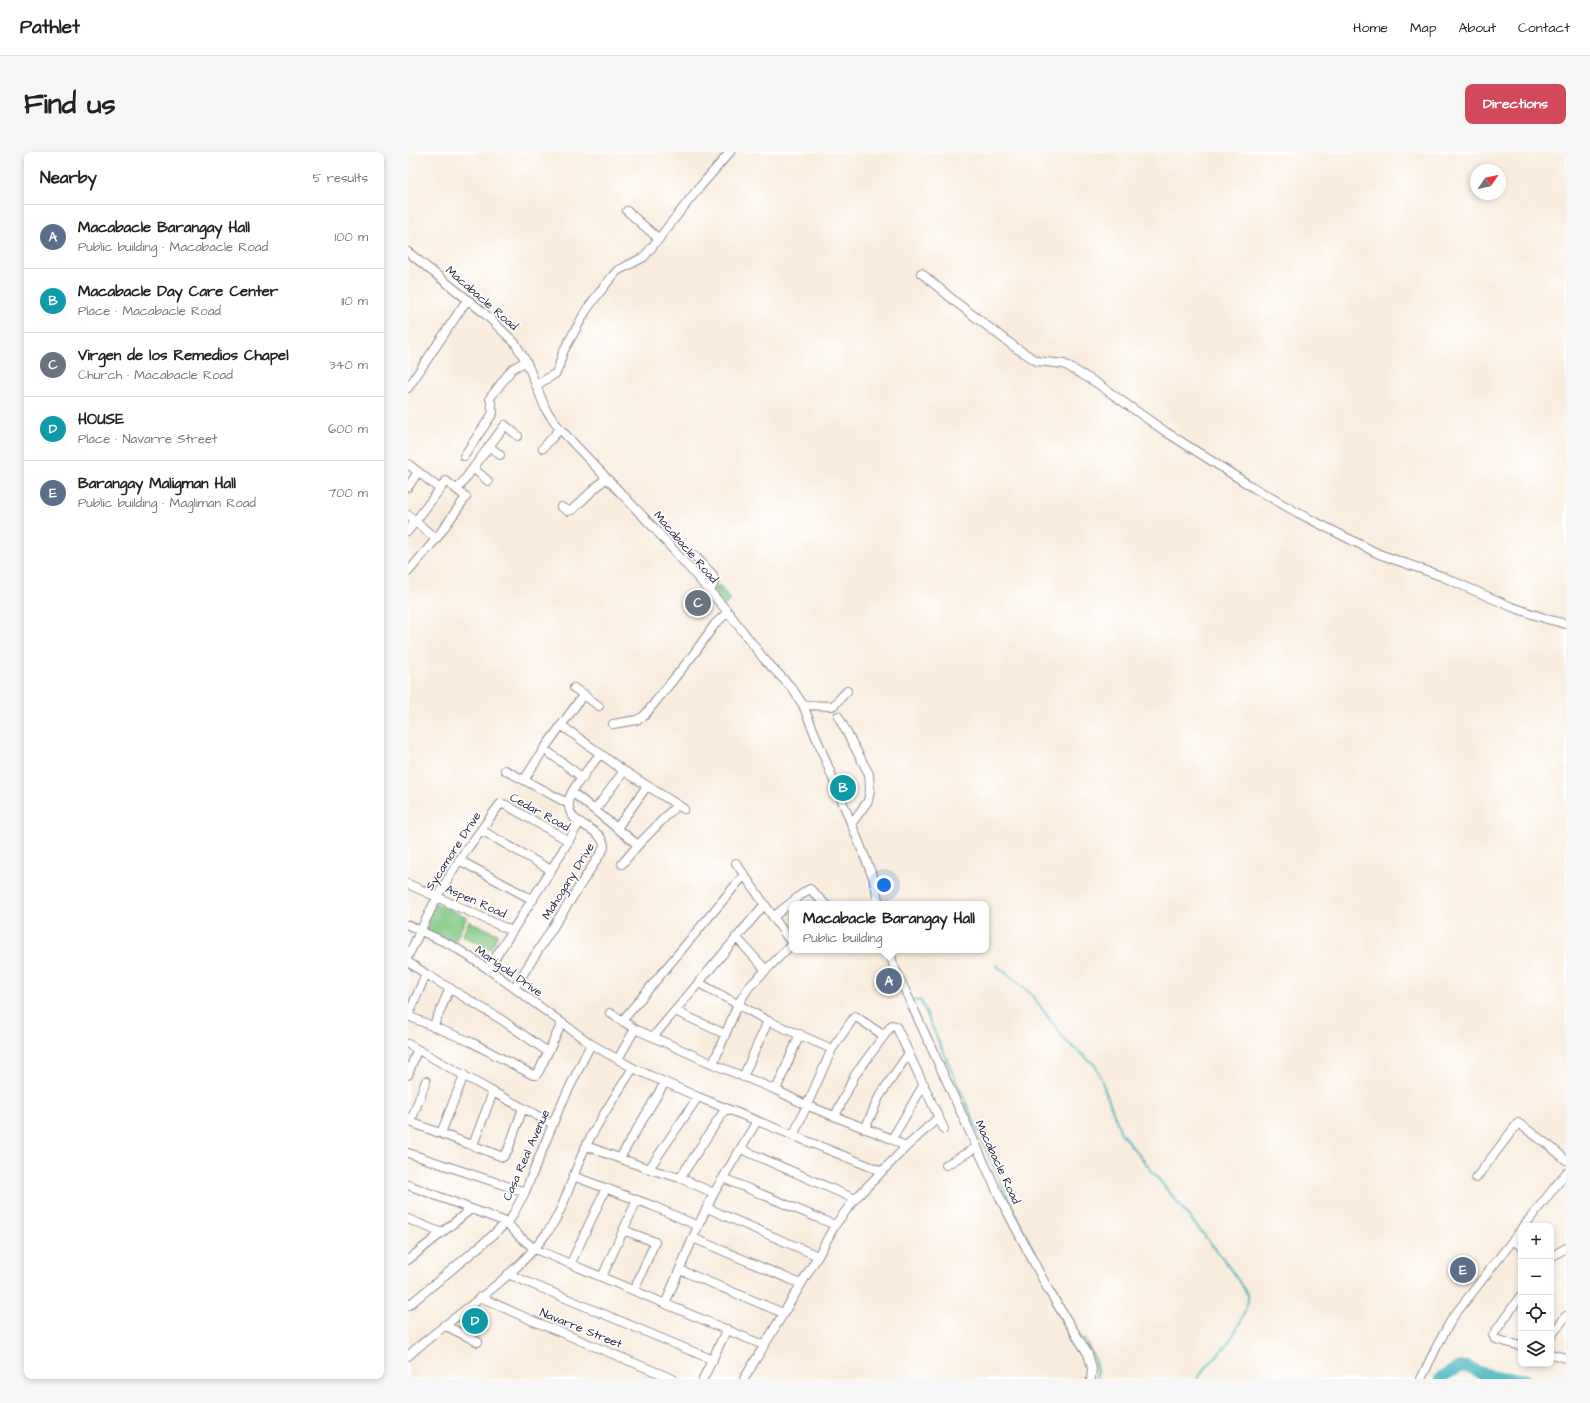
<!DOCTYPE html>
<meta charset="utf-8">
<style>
:root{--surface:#fff;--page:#f6f6f6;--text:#222;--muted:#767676;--line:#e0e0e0;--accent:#d1495b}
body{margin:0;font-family:"Architects Daughter",sans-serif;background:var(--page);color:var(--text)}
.controls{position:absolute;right:12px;bottom:12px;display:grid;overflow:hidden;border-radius:8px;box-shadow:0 2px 6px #0003}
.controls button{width:36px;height:36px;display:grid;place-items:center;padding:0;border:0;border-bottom:1px solid var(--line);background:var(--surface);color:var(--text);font:20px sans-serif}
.compass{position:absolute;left:1062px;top:12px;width:36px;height:36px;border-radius:50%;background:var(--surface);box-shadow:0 2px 6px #0003;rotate:56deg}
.you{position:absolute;left:476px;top:733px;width:14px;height:14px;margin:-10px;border:3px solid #fff;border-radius:50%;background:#1a73e8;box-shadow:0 0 0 6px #1a73e833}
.badge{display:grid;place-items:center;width:26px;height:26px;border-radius:50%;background:var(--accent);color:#fff;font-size:13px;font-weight:700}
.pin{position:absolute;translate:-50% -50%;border:2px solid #fff;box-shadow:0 1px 4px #0006}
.popup{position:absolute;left:381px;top:749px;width:200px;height:52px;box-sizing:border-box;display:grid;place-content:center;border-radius:8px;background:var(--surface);filter:drop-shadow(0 1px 3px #0005);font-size:13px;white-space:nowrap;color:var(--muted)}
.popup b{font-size:15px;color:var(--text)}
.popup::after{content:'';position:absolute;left:50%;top:100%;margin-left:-8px;border:8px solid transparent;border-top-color:var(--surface)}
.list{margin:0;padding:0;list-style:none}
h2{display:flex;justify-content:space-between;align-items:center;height:52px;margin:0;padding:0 16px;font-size:17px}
h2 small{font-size:13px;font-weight:400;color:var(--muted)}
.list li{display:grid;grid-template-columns:26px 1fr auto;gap:12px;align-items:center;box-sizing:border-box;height:64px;padding:0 16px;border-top:1px solid var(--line)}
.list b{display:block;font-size:15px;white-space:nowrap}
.list p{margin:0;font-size:13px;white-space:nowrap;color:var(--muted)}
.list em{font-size:13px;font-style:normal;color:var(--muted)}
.icon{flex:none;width:22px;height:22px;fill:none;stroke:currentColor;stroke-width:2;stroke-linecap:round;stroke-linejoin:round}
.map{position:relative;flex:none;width:1158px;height:1227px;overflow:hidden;border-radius:8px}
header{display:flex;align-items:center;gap:24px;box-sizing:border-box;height:56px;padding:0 20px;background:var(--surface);border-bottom:1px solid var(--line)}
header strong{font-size:19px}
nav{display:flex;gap:22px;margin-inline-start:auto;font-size:14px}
.intro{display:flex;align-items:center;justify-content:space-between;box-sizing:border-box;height:96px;padding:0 24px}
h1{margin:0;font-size:28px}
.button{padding:10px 18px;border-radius:8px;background:var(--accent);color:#fff;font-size:14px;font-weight:700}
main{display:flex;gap:24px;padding:0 24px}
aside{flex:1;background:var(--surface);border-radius:8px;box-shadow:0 2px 6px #0003}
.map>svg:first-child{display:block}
.green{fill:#7fc682;stroke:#50745e}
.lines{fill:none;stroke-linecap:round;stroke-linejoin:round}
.stream{stroke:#48b7be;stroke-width:2}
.river{stroke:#48b7be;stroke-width:12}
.minor-casing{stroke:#8e878c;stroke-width:10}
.minor{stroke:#fff;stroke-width:8}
.labels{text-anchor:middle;stroke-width:3.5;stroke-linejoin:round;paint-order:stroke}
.street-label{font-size:12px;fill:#22223b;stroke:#fff}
</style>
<header>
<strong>Pathlet</strong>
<nav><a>Home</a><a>Map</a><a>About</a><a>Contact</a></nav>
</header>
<div class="intro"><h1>Find us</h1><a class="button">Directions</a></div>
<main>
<aside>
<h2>Nearby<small>5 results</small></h2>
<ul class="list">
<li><span class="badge" style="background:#5c6f8a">A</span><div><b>Macabacle Barangay Hall</b><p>Public building · Macabacle Road</p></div><em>100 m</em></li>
<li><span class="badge" style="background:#0f9aa8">B</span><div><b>Macabacle Day Care Center</b><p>Place · Macabacle Road</p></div><em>110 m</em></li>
<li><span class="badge" style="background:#6b7280">C</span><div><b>Virgen de los Remedios Chapel</b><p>Church · Macabacle Road</p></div><em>340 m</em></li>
<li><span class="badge" style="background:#0f9aa8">D</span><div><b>HOUSE</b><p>Place · Navarre Street</p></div><em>600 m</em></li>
<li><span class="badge" style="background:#5c6f8a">E</span><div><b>Barangay Maligman Hall</b><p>Public building · Magliman Road</p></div><em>700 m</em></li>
</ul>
</aside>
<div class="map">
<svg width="1158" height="1227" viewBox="0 0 1158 1227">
<rect width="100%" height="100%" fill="#fff"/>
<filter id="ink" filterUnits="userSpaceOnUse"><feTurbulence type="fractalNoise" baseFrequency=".025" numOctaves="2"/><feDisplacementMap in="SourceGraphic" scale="8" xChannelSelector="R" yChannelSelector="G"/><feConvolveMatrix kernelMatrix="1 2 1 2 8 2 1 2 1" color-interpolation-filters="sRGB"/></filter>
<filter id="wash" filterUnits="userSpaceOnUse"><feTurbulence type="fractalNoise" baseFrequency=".012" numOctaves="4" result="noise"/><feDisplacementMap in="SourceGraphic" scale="16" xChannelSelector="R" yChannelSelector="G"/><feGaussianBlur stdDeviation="0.9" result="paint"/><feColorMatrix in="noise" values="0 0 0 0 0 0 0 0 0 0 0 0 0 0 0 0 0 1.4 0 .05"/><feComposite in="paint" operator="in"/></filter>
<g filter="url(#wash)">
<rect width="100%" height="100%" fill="#f9ecdc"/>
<path class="green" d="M311,433L323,448L316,454L304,438Z
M28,751L59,765L46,791L16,777Z
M61,769L90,782L83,797L54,784Z"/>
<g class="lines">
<path class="stream" d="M588,813L623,842L658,889L688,914L713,981L817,1109L840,1143C842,1154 825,1185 818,1194C808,1205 797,1215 789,1227
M504,848L513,849L603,1054L650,1147
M675,1186C684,1201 689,1209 689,1227"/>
<path class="river" d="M1032,1227C1063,1204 1057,1219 1087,1225C1096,1226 1106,1226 1116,1227"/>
</g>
</g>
<g filter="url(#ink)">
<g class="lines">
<g class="minor-casing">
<path id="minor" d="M219,59L251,87
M0,100L75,160L107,191L119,211L138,258L152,277L247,377L320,460L356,507L384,536L395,553L465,725L471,752
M513,121L549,151L608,196L629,209L656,212L687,230L758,280L846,336L890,361L971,402L1033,424L1104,455L1139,467L1158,472
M129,233L148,221L151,214L155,200L179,157L198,132L209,119L236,105L290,37L322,0
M0,236L59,148
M81,294L92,303
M135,296L152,277
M56,304L85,261L82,246L104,217L118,209
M0,312L32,337
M65,316L80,329
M0,335L10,320
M49,338L97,273L110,284
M153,355L160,359L164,358L198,326
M0,363L28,387
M0,379L38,329L58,345L28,387L0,420
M286,403L305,423L306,431L302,439
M166,536L191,554
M395,553L424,554L426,553L439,539
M430,564L461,622L462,638L460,649L444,671
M205,572L229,568L236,564L285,503L307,472L320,460
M153,573L216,619L276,657
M136,597L175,626
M97,618L161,652
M116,628L136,597L176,542
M164,640L230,693
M187,658L216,619
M209,676L239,634
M73,678L143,718
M51,708L125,748
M328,711L384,792
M214,712L230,693L269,653
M0,732L104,779
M365,765L398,739L402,737L417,752
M0,773L45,794L80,817L183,892L225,916L290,945L473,1019
M328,785L357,817
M482,798L485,812L594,1050L641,1139L680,1202L684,1216L683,1227
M0,804L29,745L51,708L92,652L98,653L161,689
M0,810L18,822L94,868L140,900
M80,817L143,718L170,673
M291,831L360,869L424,897
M106,836L196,696C197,681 176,675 166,666C162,661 160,654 161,647C164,635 184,613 192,602
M267,859L317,882
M202,861L227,877
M0,864L63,890L125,923H128L131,919L154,871
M0,864L18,822
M214,869L336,723
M25,875L42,836
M245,885L356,753
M0,892L85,940L145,972
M210,907L227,877L305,912L368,938L398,953L484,987L498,995
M305,912L330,852L341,835L384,792
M0,923L9,898
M335,925L360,869
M18,929L4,966L3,968L5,971L95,1005L100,998L115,956
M368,938L392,882
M427,964L447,923L484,873L487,874L489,876L536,977
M457,977L471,945L501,901
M33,981L56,923
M385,984L424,897L447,864L475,883
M484,987L516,932
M65,993L85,940
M178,994L241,1017L272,1026L306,1041
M333,997L447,1047
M0,1001L117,1040
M212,1006L257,930
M538,1013L569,995
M241,1017L290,945
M165,1024L245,1054L290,1074
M272,1026L318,956
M315,1026L427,1073
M1068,1026L1110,971L1143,995L1158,1008
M0,1033L98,1070L112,1085L127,1097L355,1193
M299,1056L410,1104
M0,1067L34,1081
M1116,1074L1158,1021
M215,1078L247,1090L226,1138
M285,1086L393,1132
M1105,1088L1113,1094
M1143,1105L1158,1096
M0,1108L63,1057
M163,1111L198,1036
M272,1118L375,1161
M100,1122L305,1208
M194,1125L229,1048
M1113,1143L1085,1183L1087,1187L1113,1194
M72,1145L123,1168L265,1227
M257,1152L290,1074L306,1041L349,969
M0,1154L84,1084L103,1066L117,1040L151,957L183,892
M36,1173L70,1190
M1143,1184L1158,1164
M1143,1202L1158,1206
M0,1204C44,1164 103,1130 138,1082C158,1056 164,1022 178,994C191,967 209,942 225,916
M295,1227L319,1177
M336,1227L410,1104L427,1073L447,1047L498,995L531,965
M1013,1227L1029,1194L1045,1165L1113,1078"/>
</g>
<use href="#minor" class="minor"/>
</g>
</g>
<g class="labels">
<g class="street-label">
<text transform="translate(74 146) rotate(41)" y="4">Macabacle Road</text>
<text transform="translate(278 395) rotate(49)" y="4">Macabacle Road</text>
<text transform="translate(132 660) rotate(29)" y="4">Cedar Road</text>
<text transform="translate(45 699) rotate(-57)" y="4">Sycamore Drive</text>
<text transform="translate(160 729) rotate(-58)" y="4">Mahogany Drive</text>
<text transform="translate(68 749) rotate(24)" y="4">Aspen Road</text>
<text transform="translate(101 819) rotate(35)" y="4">Marigold Drive</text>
<text transform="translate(118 1003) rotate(-66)" y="4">Casa Real Avenue</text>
<text transform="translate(590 1010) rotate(65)" y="4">Macabacle Road</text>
<text transform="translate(173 1176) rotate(22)" y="4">Navarre Street</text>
</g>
</g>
</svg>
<div class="controls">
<button>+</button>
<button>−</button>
<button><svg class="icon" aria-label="locate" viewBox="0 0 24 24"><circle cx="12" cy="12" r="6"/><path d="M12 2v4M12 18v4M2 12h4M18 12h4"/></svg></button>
<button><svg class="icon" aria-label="layers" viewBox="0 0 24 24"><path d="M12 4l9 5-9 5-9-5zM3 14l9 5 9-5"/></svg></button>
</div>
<svg class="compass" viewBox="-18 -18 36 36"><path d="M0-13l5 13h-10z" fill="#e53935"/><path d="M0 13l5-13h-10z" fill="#767676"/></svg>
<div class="you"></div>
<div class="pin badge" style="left:481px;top:829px;background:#5c6f8a">A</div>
<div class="popup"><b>Macabacle Barangay Hall</b>Public building</div>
<div class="pin badge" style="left:435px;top:636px;background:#0f9aa8">B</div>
<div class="pin badge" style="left:290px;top:451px;background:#6b7280">C</div>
<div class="pin badge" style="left:67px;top:1169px;background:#0f9aa8">D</div>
<div class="pin badge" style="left:1055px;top:1118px;background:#5c6f8a">E</div>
</div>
</main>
